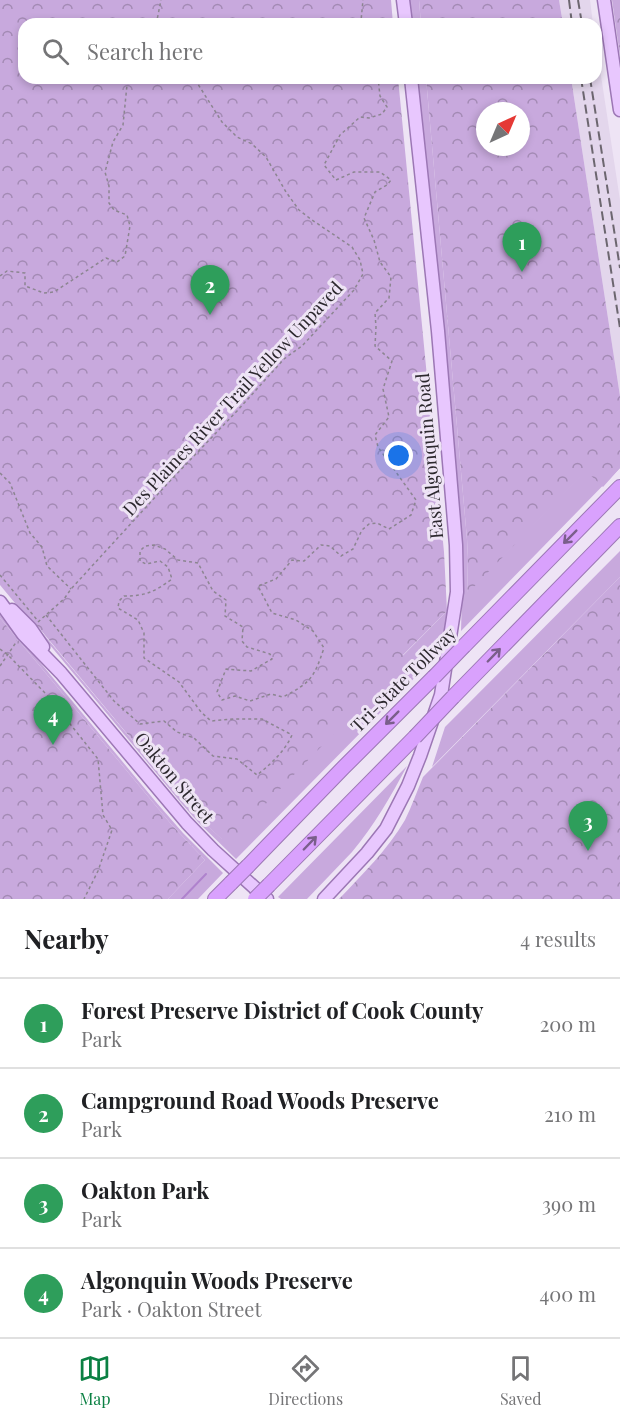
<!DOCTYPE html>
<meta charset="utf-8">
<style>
:root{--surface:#fff;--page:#f6f6f6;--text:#202124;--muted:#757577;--line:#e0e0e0;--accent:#0b8043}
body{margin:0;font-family:"Playfair Display",serif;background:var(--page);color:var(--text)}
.compass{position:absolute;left:476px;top:102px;width:54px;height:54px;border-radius:50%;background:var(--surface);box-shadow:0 3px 9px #0003;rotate:44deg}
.you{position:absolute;left:399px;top:456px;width:21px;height:21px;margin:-15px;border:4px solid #fff;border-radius:50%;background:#1a73e8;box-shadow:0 0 0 9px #1a73e833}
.badge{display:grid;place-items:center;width:39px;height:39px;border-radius:50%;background:var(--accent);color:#fff;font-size:20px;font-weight:700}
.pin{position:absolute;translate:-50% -50px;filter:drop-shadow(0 2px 3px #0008)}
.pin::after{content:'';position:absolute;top:32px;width:21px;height:18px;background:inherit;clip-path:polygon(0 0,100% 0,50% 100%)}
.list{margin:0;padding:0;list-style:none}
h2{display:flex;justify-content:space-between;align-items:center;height:78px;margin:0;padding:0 24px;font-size:26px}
h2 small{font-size:20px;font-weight:400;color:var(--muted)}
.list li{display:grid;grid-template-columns:39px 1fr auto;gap:18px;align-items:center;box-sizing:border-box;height:90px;padding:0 24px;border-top:2px solid var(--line)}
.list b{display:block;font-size:22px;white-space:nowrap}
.list p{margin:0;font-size:20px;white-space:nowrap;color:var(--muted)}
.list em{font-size:20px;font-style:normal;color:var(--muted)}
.icon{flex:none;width:33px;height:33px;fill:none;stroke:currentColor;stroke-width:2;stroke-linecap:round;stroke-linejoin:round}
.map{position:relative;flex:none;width:620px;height:899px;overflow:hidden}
.search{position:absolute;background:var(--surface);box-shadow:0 3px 9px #0003;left:18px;right:18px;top:18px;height:66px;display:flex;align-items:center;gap:15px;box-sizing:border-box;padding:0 21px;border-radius:18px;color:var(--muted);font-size:22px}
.sheet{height:438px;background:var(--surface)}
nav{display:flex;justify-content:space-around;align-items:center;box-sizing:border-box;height:84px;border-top:2px solid var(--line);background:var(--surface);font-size:16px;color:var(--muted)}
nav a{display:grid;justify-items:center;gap:3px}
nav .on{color:var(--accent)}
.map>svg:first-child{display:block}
.built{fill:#e3d6ec}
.green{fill:#c8a9dd}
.park{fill:url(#park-crowns);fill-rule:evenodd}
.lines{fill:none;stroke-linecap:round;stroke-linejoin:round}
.stream{stroke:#af82cd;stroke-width:2}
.major-casing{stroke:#9c77b5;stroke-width:15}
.highway-casing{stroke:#9c77b5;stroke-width:16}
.path{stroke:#8c8591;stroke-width:1.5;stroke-dasharray:3 3;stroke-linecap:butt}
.major{stroke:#e8c7fe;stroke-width:12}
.highway{stroke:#d9a1fd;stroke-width:14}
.rail{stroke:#6c666f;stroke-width:2;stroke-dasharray:9 4.5;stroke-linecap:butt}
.highway-bridge-casing{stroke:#9c77b5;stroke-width:16;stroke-linecap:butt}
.highway-bridge{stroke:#d9a1fd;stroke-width:14}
.oneway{stroke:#7a5e8b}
.labels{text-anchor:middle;stroke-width:6;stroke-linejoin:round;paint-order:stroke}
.street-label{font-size:18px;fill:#2c282e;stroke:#eee4f5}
</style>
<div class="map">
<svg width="620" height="899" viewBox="0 0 620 899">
<defs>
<pattern id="park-crowns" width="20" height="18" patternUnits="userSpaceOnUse" patternTransform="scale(1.5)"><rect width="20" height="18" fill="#c8a9dd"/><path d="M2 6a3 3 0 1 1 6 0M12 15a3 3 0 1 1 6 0" fill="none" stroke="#a38ab4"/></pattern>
</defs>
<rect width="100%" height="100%" fill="#eee4f5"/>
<path class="built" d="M559,0H590L593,24H563Z
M596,43L620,200V396L571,78H596Z"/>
<path class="green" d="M409,0H419L421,24H412Z
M418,78H426L467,539L468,559L467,593L586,470L620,468L461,631L463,560Z
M620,551V577L432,767L445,727Z
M0,572L40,630L173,789L198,817L222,839L450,608L445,647L236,859L198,822L182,804L0,585Z
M0,614L156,802L183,833L223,873L198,899H168L205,860L171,824L0,618Z
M407,766C391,796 374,826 352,852C337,868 322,883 307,899H281L278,897Z"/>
<path class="park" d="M0,0H391L393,24H24V78H398L444,552L447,611L403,655L405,660L227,844L198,817L173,789L0,581Z
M419,0H559L563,24H421Z
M612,0H620V56Z
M426,78H571L620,396V468L603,487L586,471L467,594L468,559L467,539ZM485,111H521V147H485Z
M620,577V899H339C362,875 388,849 405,820C412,806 417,791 423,777Z
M0,618L171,824L205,860L168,899H0Z"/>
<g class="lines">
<path class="stream" d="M182,899L206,874"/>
<g class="major-casing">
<path id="major" d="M403,0L406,24
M604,0L620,110
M0,602L23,634L61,673L187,823L213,850L267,899
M12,610L30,628L43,647
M324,899L367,853L386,829L408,786L420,756L441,695L457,592L456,545L438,331L411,78"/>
</g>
<g class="highway-casing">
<path id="highway" d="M464,646L620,487
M453,697L620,526
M248,866L343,768L434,677
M269,885L415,737
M215,899L231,883"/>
</g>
<path class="path" d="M157,24V20L161,0
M362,24L361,21L363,0
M0,276L7,271L25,273V286L44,293L54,292L106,258L117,262L125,256L130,226L127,215L114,210L109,203V186L105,172L113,142L123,125L127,85L131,78
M0,473L10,483L30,533L42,547L47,566L71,589
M0,575L38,621
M46,615L114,701L140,724L164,721L177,732L194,738L213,756L237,759L257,775C271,764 285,751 292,735L262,719H233L211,721L201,712L179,682L144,658V633L138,620L118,608L119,601L124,596C146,596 154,592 172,579L168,567L160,561L146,564L140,561V551L145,546L154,545L165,549L178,560L198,563L213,591L226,600L225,616L243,627L242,641L247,647L270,654L272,659L251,671L226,669L217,692L222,700L235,696L250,701L271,694L283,697C312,682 314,677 324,648L313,631L296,620L272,613L258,586L276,579L292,560L304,561L321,545L330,546L341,556L353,549L362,530L369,524L377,523L389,529L411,515L416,500L378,447L375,435L389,417L383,389L392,361L375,346L376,327L375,313L389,298L391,277L380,262L374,240L364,218L375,192L387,185L391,180L380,172H354L336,180L324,165L340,135L360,117L369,118L382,114L387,107L380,96L378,78
M38,622L64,599L71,589L169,482L237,411L284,359L302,346L354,290L363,274L360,260L352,247L312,220L299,210L286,192L266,157L252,144L237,137L222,122L194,78
M0,649L8,655L47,695L98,759L103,815L112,830L98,871L84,899
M0,666L17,641"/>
<use href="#major" class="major"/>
<use href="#highway" class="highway"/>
<path class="rail" d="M569,0L572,24
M578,0L582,24
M581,78L620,328
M590,78L620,268"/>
<g class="highway-bridge-casing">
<path id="highway-bridge" d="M434,677L464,646
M415,737L453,697
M231,883L248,866
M255,899L269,885"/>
</g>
<use href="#highway-bridge" class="highway-bridge"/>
</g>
<defs><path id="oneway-shaft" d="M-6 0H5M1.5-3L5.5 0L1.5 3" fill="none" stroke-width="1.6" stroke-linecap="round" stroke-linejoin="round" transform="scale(1.5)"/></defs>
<g class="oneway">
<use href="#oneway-shaft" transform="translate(570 537) rotate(135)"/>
<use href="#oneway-shaft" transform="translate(494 655) rotate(-46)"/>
<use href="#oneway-shaft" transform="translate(392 718) rotate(135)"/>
<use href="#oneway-shaft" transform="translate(310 843) rotate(-46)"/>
</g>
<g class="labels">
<g class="street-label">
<text transform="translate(233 399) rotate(-47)" y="6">Des Plaines River Trail Yellow Unpaved</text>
<text transform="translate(430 456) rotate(-95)" y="6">East Algonquin Road</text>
<text transform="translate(404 680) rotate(-45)" y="6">Tri-State Tollway</text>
<text transform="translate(174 778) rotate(50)" y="6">Oakton Street</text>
</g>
</g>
</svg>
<svg class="compass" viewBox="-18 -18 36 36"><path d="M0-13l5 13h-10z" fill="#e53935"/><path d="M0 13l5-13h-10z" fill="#757577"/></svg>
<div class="you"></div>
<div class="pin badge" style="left:522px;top:272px;background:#2e9e5b">1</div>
<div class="pin badge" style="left:210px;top:315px;background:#2e9e5b">2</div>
<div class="pin badge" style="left:588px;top:851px;background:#2e9e5b">3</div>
<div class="pin badge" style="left:53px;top:745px;background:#2e9e5b">4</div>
<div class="search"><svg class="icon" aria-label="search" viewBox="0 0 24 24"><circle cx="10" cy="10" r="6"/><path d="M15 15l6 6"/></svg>Search here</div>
</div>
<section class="sheet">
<h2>Nearby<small>4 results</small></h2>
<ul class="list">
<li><span class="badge" style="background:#2e9e5b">1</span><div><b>Forest Preserve District of Cook County</b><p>Park</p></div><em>200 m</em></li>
<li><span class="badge" style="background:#2e9e5b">2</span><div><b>Campground Road Woods Preserve</b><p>Park</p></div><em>210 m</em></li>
<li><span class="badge" style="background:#2e9e5b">3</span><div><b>Oakton Park</b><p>Park</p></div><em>390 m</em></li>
<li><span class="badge" style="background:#2e9e5b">4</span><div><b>Algonquin Woods Preserve</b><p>Park · Oakton Street</p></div><em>400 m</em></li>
</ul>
</section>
<nav>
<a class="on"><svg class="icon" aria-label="map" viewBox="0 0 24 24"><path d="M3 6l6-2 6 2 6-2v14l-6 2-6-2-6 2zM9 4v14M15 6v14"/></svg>Map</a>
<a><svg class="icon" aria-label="directions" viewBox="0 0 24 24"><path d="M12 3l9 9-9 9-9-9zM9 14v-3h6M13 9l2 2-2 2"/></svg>Directions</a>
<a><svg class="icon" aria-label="saved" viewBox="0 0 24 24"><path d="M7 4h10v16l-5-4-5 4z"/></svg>Saved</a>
</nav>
